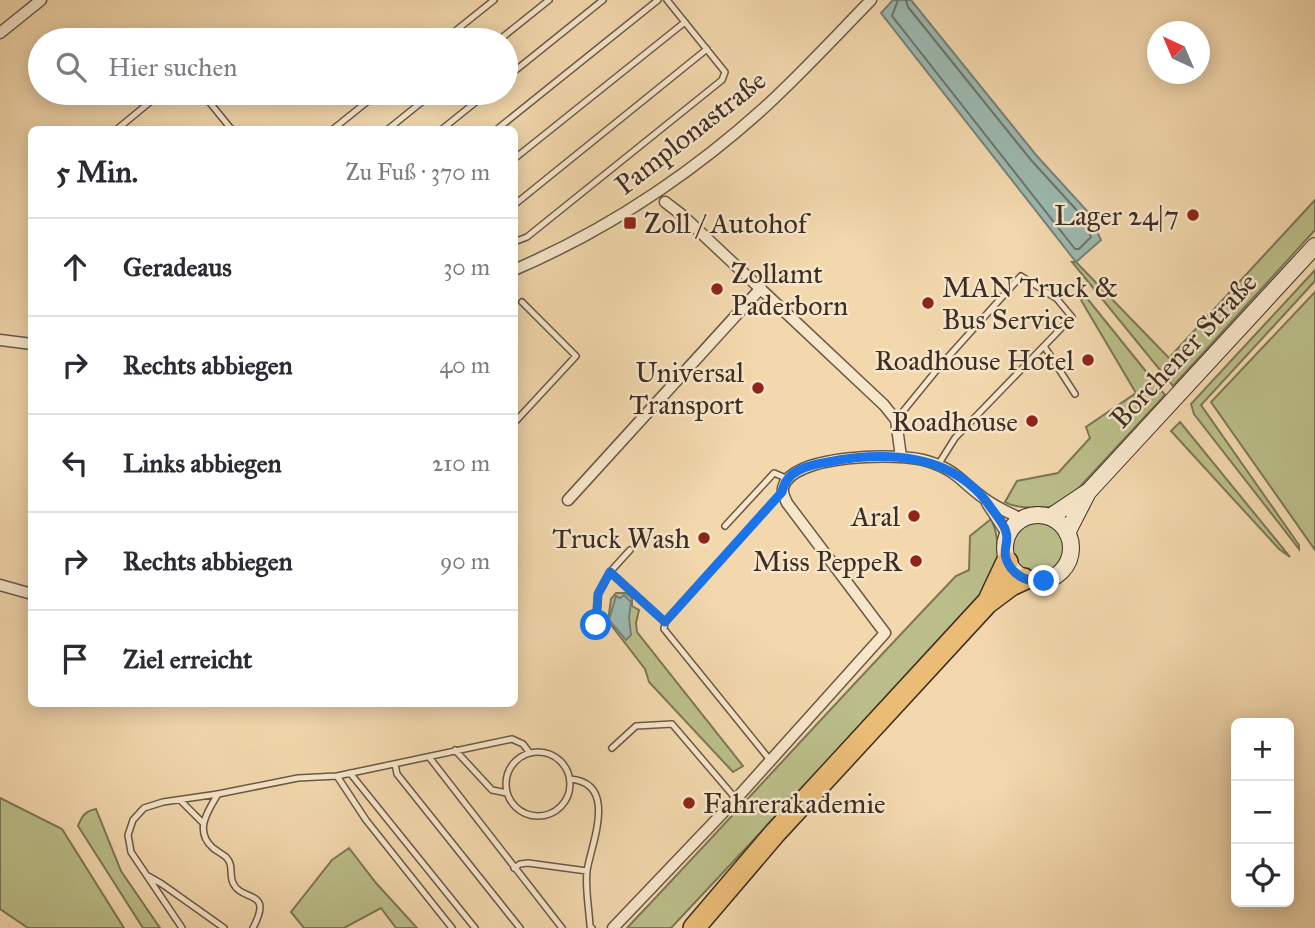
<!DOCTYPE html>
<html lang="de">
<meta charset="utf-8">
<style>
:root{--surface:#fff;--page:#f7f7f7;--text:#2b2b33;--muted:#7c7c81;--line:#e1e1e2}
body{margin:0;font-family:"IM FELL Great Primer",serif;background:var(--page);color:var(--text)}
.controls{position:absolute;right:21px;bottom:21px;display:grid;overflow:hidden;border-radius:10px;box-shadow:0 4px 18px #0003}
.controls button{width:63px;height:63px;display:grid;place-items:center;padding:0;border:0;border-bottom:2px solid var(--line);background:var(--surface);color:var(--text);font:35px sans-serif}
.compass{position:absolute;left:1147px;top:21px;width:63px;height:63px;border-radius:50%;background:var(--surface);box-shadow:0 4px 18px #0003;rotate:316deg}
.stop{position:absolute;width:21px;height:21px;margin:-16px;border:5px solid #1a73e8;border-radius:50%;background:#fff}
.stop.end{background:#1a73e8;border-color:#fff;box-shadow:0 2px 7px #0008}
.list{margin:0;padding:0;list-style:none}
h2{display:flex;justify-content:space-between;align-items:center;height:91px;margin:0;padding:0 28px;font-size:30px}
h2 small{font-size:23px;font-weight:400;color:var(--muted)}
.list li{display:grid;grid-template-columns:46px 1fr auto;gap:21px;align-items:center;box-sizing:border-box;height:98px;padding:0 28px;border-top:2px solid var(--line)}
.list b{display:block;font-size:26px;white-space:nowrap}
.list em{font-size:23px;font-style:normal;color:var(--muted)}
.icon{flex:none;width:38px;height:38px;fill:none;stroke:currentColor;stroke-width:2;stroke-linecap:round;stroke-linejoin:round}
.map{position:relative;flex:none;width:1315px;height:928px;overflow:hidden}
.search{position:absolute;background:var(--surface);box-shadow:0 4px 18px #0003;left:28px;top:28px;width:490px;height:77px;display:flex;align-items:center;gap:18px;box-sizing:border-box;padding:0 24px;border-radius:38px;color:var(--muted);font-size:26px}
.panel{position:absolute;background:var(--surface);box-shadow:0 4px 18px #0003;left:28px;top:126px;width:490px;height:581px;border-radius:10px}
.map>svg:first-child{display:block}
.green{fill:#bbbe89;stroke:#7c7657;stroke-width:2}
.water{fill:#9cb9b0;stroke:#768178;stroke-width:2}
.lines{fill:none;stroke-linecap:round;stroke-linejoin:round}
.shore{stroke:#6c736a;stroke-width:2}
.service-casing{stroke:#6a5847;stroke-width:8}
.minor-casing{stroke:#6a5847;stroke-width:13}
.secondary-casing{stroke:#3c2d25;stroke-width:18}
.motorway-casing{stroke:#3c2d25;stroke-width:24}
.service{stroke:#f7e6ca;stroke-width:5}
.minor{stroke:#f7e6ca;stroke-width:10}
.secondary{stroke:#f7e6ca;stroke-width:16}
.motorway{stroke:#eabc76;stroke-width:21}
.route{stroke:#1a73e8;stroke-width:9}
.poi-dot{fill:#8f2418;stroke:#f7e6ca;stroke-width:2.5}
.labels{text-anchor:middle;stroke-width:5;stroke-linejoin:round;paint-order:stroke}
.street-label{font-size:28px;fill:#3c2d25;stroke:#f7e6ca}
.poi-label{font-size:28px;fill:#3c2d25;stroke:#f7e6ca;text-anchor:end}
</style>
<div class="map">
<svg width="1315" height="928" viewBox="0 0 1315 928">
<rect width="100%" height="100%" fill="#f3d8ad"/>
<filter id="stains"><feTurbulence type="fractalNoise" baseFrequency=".00286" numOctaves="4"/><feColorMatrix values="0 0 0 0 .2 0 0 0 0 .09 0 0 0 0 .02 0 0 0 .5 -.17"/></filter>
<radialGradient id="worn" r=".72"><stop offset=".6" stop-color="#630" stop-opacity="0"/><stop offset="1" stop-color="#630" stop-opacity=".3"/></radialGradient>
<path class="green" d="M1315,200V230L1173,386L1072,262H1076L1169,358Z
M1315,270V281L1201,405L1299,545V549L1194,414L1191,404Z
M1315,292V550L1211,402Z
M1086,297L1165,395L1075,492C1070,496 1066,501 1061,503C1049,510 1017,509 1005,502L1017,481L1058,473L1090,438L1086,427L1136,393L1081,300Z
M1180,422L1290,557L1279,549L1171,431Z
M991,519C999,535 1000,559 994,576C990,587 978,599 970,609L671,928H627C737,812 845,692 956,576L969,570L970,536Z
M1012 548a26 26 0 1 1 52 0a26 26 0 1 1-52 0Z
M616,593H626L632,598V606L639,610L636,623L637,632L743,766L733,772L649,682L645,669L608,621L611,599Z
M0,798L62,829L124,928H28L0,909Z
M96,809L121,871L160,928H143L78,826C82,816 85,811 96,809Z
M349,848L376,883L417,928H396L381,908L344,928H304L291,912L332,860Z"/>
<path class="water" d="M893,0H911L1036,155L1088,212L1101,240L1076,262L881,13Z
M624,595L631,602L629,618L631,635L626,640L609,620L616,596L620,598Z"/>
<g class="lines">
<path class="shore" d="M898,0L892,16L1075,249H1079L1091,237L1082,216L1031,160L908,7L906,0"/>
<g class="service-casing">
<path id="service" d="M444,40L494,0
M499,40L549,0
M506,78L603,0
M202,93L232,130
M116,130L161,93
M332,130L378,93
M387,130L433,93
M441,130L487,93
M496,130L658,0
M514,159L685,22
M514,205L707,49
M514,242L527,237L722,80L725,72L667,0
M1044,346L1075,394
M896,420L940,366L1021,276L1057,299L1072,317L955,438L938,465
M514,423L576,356L522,302
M725,526L774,473L788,479
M630,550L610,572L665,622
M596,625L598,594L610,572
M612,748L636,726L672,724L736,799
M455,750L492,790L507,793
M506 784a32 32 0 1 1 64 0a32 32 0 1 1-64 0Z
M429,757L562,928
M770,760L664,629L665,622L782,492
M395,764L397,774L520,928
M350,773L475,928
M570,779C619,783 591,844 587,871C585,888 589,908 590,926L592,928
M218,794C207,812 194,831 213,848C217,851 222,854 226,857C234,865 229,874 233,883C242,903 274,888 253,928
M180,800L203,823
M514,868L520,864L528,863L587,871
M148,876L162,884L224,928
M182,928L131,852L128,835L133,820L144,808L163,802L218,794L298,778L337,776
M452,928L366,820L337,776L512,739L523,744L529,752"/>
</g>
<g class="minor-casing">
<path id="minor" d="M0,33L41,0
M665,202L682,215L884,405L896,420L901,457
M514,270C607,230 691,174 765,107C802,73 836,36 871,0
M0,340L32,344
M568,500L761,288
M987,503L1007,534
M0,585L32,594
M613,928L736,799L885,633L787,503C785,498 782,494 783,488C790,454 901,452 927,461C957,470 962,483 985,499C996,507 1009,513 1022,519"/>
</g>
<g class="secondary-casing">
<path id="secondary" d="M1005 548a33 33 0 1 1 66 0a33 33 0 1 1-66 0Z
M1050,517L1089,491L1315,246
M1067,533L1087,494"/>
</g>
<g class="motorway-casing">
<path id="motorway" d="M990,598L1007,562
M694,928L775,833L987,603L1011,585L1024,579"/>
</g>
<use href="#service" class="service"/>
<use href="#minor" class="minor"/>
<use href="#secondary" class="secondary"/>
<use href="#motorway" class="motorway"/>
</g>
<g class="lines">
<path class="route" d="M596,625L598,594L610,572L665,622L782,492C786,470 809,465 828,462C886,451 951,453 989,505C994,513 1004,523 1006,532C1010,544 999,552 1011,568C1019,579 1031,582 1044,581"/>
</g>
<g class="poi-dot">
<circle cx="1193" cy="215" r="7"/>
<rect x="623" y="216" width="14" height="14" rx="3.5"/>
<circle cx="717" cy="289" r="7"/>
<circle cx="928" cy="303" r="7"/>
<circle cx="1088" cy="360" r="7"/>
<circle cx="758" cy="388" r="7"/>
<circle cx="1032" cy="421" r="7"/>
<circle cx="914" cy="516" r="7"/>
<circle cx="704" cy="538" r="7"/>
<circle cx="916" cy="561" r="7"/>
<circle cx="689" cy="803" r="7"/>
</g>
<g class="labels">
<g class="street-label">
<text transform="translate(690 132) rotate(-38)" y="10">Pamplonastraße</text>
<text transform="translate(1183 350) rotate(-47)" y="10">Borchener Straße</text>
</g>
<g class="poi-label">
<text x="1179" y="225">Lager 24|7</text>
<text x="644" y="233" text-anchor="start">Zoll / Autohof</text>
<text x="731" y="283" text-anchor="start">Zollamt<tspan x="731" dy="32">Paderborn</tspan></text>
<text x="942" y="297" text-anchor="start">MAN Truck &amp;<tspan x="942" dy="32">Bus Service</tspan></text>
<text x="1074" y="370">Roadhouse Hotel</text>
<text x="744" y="382">Universal<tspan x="744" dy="32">Transport</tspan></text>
<text x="1018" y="431">Roadhouse</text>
<text x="900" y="526">Aral</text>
<text x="690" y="548">Truck Wash</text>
<text x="902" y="571">Miss PeppeR</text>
<text x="703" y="813" text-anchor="start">Fahrerakademie</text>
</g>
</g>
<rect width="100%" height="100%" filter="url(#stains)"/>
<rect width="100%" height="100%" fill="url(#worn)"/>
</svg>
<div class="controls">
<button>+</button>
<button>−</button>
<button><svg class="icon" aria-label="locate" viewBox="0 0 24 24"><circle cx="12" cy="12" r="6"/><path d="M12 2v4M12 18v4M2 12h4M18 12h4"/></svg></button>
</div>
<svg class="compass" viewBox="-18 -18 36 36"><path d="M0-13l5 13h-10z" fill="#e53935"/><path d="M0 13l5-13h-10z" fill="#7c7c81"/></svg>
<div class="stop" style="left:596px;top:625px"></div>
<div class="stop end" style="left:1044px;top:581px"></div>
<div class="search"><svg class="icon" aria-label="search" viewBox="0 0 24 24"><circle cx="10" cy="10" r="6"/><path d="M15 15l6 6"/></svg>Hier suchen</div>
<section class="panel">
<h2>5 Min.<small>Zu Fuß · 370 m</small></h2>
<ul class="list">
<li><svg class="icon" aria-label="ahead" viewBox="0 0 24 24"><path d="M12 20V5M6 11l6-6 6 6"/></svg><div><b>Geradeaus</b></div><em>30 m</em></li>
<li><svg class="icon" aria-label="right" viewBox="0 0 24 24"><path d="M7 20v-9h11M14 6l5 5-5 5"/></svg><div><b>Rechts abbiegen</b></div><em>40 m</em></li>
<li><svg class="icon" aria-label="left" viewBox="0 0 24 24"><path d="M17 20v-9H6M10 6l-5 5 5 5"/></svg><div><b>Links abbiegen</b></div><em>210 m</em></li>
<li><svg class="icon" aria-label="right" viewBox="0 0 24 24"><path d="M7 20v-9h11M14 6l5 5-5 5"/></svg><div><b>Rechts abbiegen</b></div><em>90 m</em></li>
<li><svg class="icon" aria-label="arrive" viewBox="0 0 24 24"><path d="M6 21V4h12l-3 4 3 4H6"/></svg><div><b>Ziel erreicht</b></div></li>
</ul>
</section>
</div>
